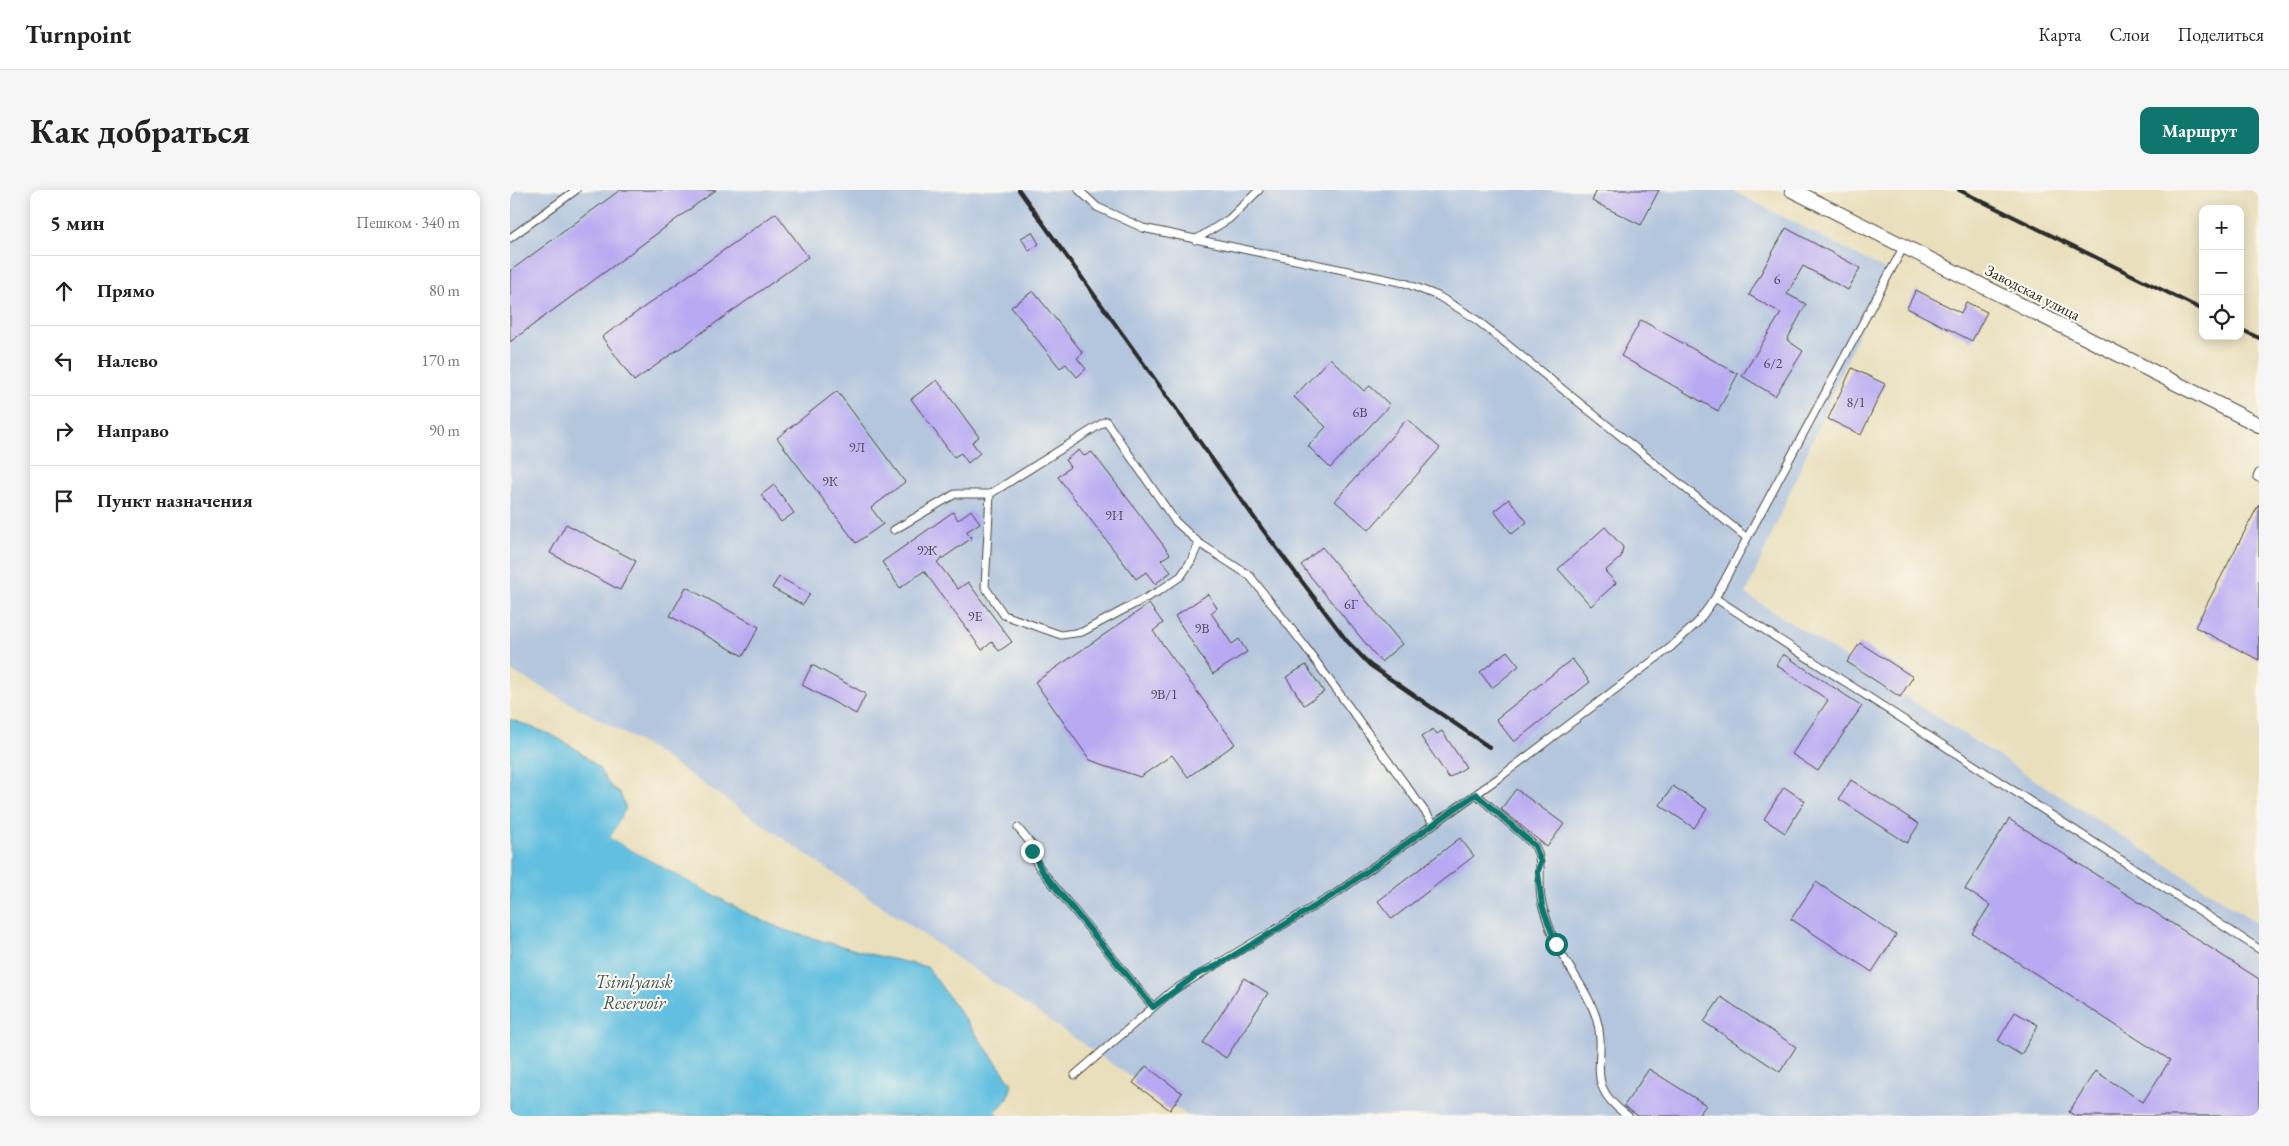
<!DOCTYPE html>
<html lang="ru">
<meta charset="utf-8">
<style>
:root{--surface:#fff;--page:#f6f6f6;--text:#222;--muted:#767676;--line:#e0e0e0;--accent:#0f766e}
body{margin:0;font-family:"EB Garamond",serif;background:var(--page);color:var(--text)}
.controls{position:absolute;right:15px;top:15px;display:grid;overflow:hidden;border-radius:10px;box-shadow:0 2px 12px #0003}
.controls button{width:45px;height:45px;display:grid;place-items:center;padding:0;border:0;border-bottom:1px solid var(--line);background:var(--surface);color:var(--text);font:25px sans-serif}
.stop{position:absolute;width:15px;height:15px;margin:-11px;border:4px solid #0f766e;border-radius:50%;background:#fff}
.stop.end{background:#0f766e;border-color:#fff;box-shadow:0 1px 5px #0008}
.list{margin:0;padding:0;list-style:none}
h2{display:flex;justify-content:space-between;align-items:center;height:65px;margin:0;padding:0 20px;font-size:21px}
h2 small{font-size:16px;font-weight:400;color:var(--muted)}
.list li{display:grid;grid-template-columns:32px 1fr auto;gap:15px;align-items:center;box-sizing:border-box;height:70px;padding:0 20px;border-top:1px solid var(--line)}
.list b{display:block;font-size:19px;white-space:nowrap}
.list em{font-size:16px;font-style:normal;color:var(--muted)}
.icon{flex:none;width:28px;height:28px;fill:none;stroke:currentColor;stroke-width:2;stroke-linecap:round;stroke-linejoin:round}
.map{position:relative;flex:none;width:1749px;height:926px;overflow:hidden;border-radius:10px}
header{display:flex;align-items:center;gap:30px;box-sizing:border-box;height:70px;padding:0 25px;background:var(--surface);border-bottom:1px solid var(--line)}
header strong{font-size:24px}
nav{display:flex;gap:28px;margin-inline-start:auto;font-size:18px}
.intro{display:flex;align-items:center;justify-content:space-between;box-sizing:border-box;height:120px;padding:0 30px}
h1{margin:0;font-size:35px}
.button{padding:12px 22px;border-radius:10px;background:var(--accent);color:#fff;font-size:18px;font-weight:700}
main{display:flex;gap:30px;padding:0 30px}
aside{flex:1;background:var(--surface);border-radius:10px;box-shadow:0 2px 12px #0003}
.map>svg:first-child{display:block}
.industrial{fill:#b4c6de}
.water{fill:#62bfe0;stroke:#467586}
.pier{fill:#e9dfbc}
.building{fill:#b8aaf2}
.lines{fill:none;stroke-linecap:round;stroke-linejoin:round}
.lane-casing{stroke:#484641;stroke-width:9}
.street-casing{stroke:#484641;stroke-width:16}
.lane{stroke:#fff;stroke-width:7}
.street{stroke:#fff;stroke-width:14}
.rail{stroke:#2b2b2b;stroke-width:4}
.route{stroke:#0f766e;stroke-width:6}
.labels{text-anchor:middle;stroke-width:4.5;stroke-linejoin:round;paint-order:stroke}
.number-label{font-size:14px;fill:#4e4b5d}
.street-label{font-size:16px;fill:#2b2b2b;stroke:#fbf7ec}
.water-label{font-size:18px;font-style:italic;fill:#3c5761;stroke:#fbf7ec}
</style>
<header>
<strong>Turnpoint</strong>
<nav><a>Карта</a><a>Слои</a><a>Поделиться</a></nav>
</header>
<div class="intro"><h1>Как добраться</h1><a class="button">Маршрут</a></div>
<main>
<aside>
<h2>5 мин<small>Пешком · 340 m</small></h2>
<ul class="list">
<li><svg class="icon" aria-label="ahead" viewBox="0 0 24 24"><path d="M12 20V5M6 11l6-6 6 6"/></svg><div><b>Прямо</b></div><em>80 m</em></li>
<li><svg class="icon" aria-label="left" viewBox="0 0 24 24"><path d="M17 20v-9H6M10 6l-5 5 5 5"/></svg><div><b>Налево</b></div><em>170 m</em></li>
<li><svg class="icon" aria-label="right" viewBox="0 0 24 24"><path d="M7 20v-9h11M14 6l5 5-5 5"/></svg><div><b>Направо</b></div><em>90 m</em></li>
<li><svg class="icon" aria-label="arrive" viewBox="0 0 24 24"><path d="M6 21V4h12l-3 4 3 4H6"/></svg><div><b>Пункт назначения</b></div></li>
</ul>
</aside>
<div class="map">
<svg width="1749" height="926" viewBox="0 0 1749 926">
<rect width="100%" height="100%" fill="#fbf7ec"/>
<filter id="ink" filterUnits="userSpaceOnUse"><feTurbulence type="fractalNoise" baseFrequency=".02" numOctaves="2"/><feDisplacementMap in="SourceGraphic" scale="10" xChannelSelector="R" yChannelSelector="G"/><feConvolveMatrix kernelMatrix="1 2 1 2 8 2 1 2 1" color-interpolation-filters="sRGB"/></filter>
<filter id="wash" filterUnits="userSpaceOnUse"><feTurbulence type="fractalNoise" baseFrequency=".0096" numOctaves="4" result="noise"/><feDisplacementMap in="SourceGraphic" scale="20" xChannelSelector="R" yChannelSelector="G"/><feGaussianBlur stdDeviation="1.12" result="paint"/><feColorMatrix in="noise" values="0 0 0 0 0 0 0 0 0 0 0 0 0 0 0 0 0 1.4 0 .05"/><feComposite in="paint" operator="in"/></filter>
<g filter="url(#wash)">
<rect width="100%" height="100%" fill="#e9dfbc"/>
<path class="industrial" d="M0,0H1221L1376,80L1236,404L1749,734V926H678L144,560L0,480Z"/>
<path class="water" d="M0,529L42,545L66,559L88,577L100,596L110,603L116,619L100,648L240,725L274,740L360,764L417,777L502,894L498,908L485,922L489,926H0Z"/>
<path class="pier" d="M116,619L119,620L103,647L205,703L204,705L100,648Z"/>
<g id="blocks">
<path class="building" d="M110,0H206L0,152V81Z
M1087,0H1149L1131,35L1082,11Z
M266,23L298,67L124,191L92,147Z
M1276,38L1350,78L1338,100L1293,76L1277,104L1296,114L1277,150L1293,161L1265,206L1232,186L1271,123L1239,105Z
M522,42L529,54L519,61L511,48Z
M1406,100L1451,123L1456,112L1477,122L1462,151L1397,118Z
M523,101L573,163L567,168L576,179L567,187L556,174L550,178L501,117Z
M1131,130L1228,184L1208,221L1111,166Z
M820,168L854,201L860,196L880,215L820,278L798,256L816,237L784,207Z
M1342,178L1375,194L1351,245L1318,229Z
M427,190L469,247L462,252L470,263L458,273L451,263L444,267L401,209Z
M327,201L395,292L361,318L373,334L346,353L267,248Z
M897,229L930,258L859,340L825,311Z
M569,260L574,266L582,262L660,364L651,370L661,382L645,394L636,382L626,389L548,287L560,277L555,270Z
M264,295L284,323L271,332L251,305Z
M999,309L1017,332L1002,344L984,321Z
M1749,314V470L1685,437Z
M461,320L470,333L456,342L462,348L427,372L448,399L458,392L502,452L489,461L482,452L472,460L414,381L390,398L372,372L443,322L448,330Z
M56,334L126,371L110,400L40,363Z
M1095,337L1113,357L1111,367L1095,381L1106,393L1081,416L1048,379Z
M812,357L892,454L871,472L791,375Z
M269,387L300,404L293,415L262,398Z
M176,397L249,437L233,466L160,426Z
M698,404L707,418L701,423L722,454L729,449L737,462L703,484L665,426Z
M639,414L653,433L643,441L725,554L678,587L662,565L630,587L580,570L525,492Z
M1350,453L1403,487L1390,507L1337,472Z
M997,461L1009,476L982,498L970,482Z
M1273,464L1352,516L1308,581L1282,564L1318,510L1266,475Z
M1062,469L1080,492L1004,552L986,529Z
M302,475L356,504L346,524L292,495Z
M796,475L814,502L794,515L776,487Z
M923,539L927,544L932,541L956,577L939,588L911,547Z
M1341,590L1409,634L1397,653L1329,609Z
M1163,596L1197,619L1184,638L1150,615Z
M1274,597L1295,611L1275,643L1254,629Z
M1006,599L1054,634L1037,657L991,619Z
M1499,629L1749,789V926H1565L1559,922L1585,881L1633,912L1660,870L1462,743L1480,715L1455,699Z
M950,648L964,666L882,729L868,711Z
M1306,692L1386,745L1362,782L1281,729Z
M734,788L758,803L716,868L693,853Z
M1211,807L1286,857L1270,882L1194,832Z
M1505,822L1528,835L1511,865L1488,851Z
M636,876L672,903L660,920L623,893Z
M1139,879L1196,915L1188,926H1128L1114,916Z"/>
</g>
</g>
<g filter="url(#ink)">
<use href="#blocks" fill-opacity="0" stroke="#484641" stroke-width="1"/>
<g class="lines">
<g class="lane-casing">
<path id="lane" d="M569,0L587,17L633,38L895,93L928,106L963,127L1237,348
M0,48L66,0
M685,50L719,29L749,0
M1749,283L1747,287L1749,288
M480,304L475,397L494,425L551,445L572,442L649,401L671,386L681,371L689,353
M384,340L445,304H480L596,231L665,331L689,353L740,386L794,455L924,634
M1205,408L1749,759
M966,604L1025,656C1035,675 1026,697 1033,718C1037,730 1041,743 1046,754C1059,779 1077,800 1086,827C1100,870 1070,892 1118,926
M508,638L522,655L526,672L532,681L643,817
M565,885L662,801L825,704L990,587L1161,457L1188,432L1205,408L1394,56"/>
</g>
<g class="street-casing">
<path id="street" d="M1282,0L1749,235"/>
</g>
<use href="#lane" class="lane"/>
<use href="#street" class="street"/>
<path class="rail" d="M509,0L753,340L837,451L860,475L979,557
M1449,0L1693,120
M1730,139L1749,148"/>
</g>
</g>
<g class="lines" filter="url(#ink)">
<path class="route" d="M522,661L532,681L643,817L686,785L706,776L825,704L966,604L1025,656L1031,672L1028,681L1032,716L1046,754"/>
</g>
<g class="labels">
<g class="number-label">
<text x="1267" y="94">6</text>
<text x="1263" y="178">6/2</text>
<text x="1346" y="217">8/1</text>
<text x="850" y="227">6В</text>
<text x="347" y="262">9Л</text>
<text x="320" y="296">9К</text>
<text x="604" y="330">9И</text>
<text x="417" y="365">9Ж</text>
<text x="841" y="419">6Г</text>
<text x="465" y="431">9Е</text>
<text x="692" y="443">9В</text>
<text x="654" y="509">9В/1</text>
</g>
<g class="street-label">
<text transform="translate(1523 102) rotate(27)" y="6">Заводская улица</text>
</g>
<g class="water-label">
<text x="124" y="798">Tsimlyansk<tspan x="124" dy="21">Reservoir</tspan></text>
</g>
</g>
</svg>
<div class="controls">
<button>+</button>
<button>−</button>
<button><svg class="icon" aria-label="locate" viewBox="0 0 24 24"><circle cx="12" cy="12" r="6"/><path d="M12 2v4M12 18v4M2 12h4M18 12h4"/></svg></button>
</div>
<div class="stop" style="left:1046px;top:754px"></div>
<div class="stop end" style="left:522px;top:661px"></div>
</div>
</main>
